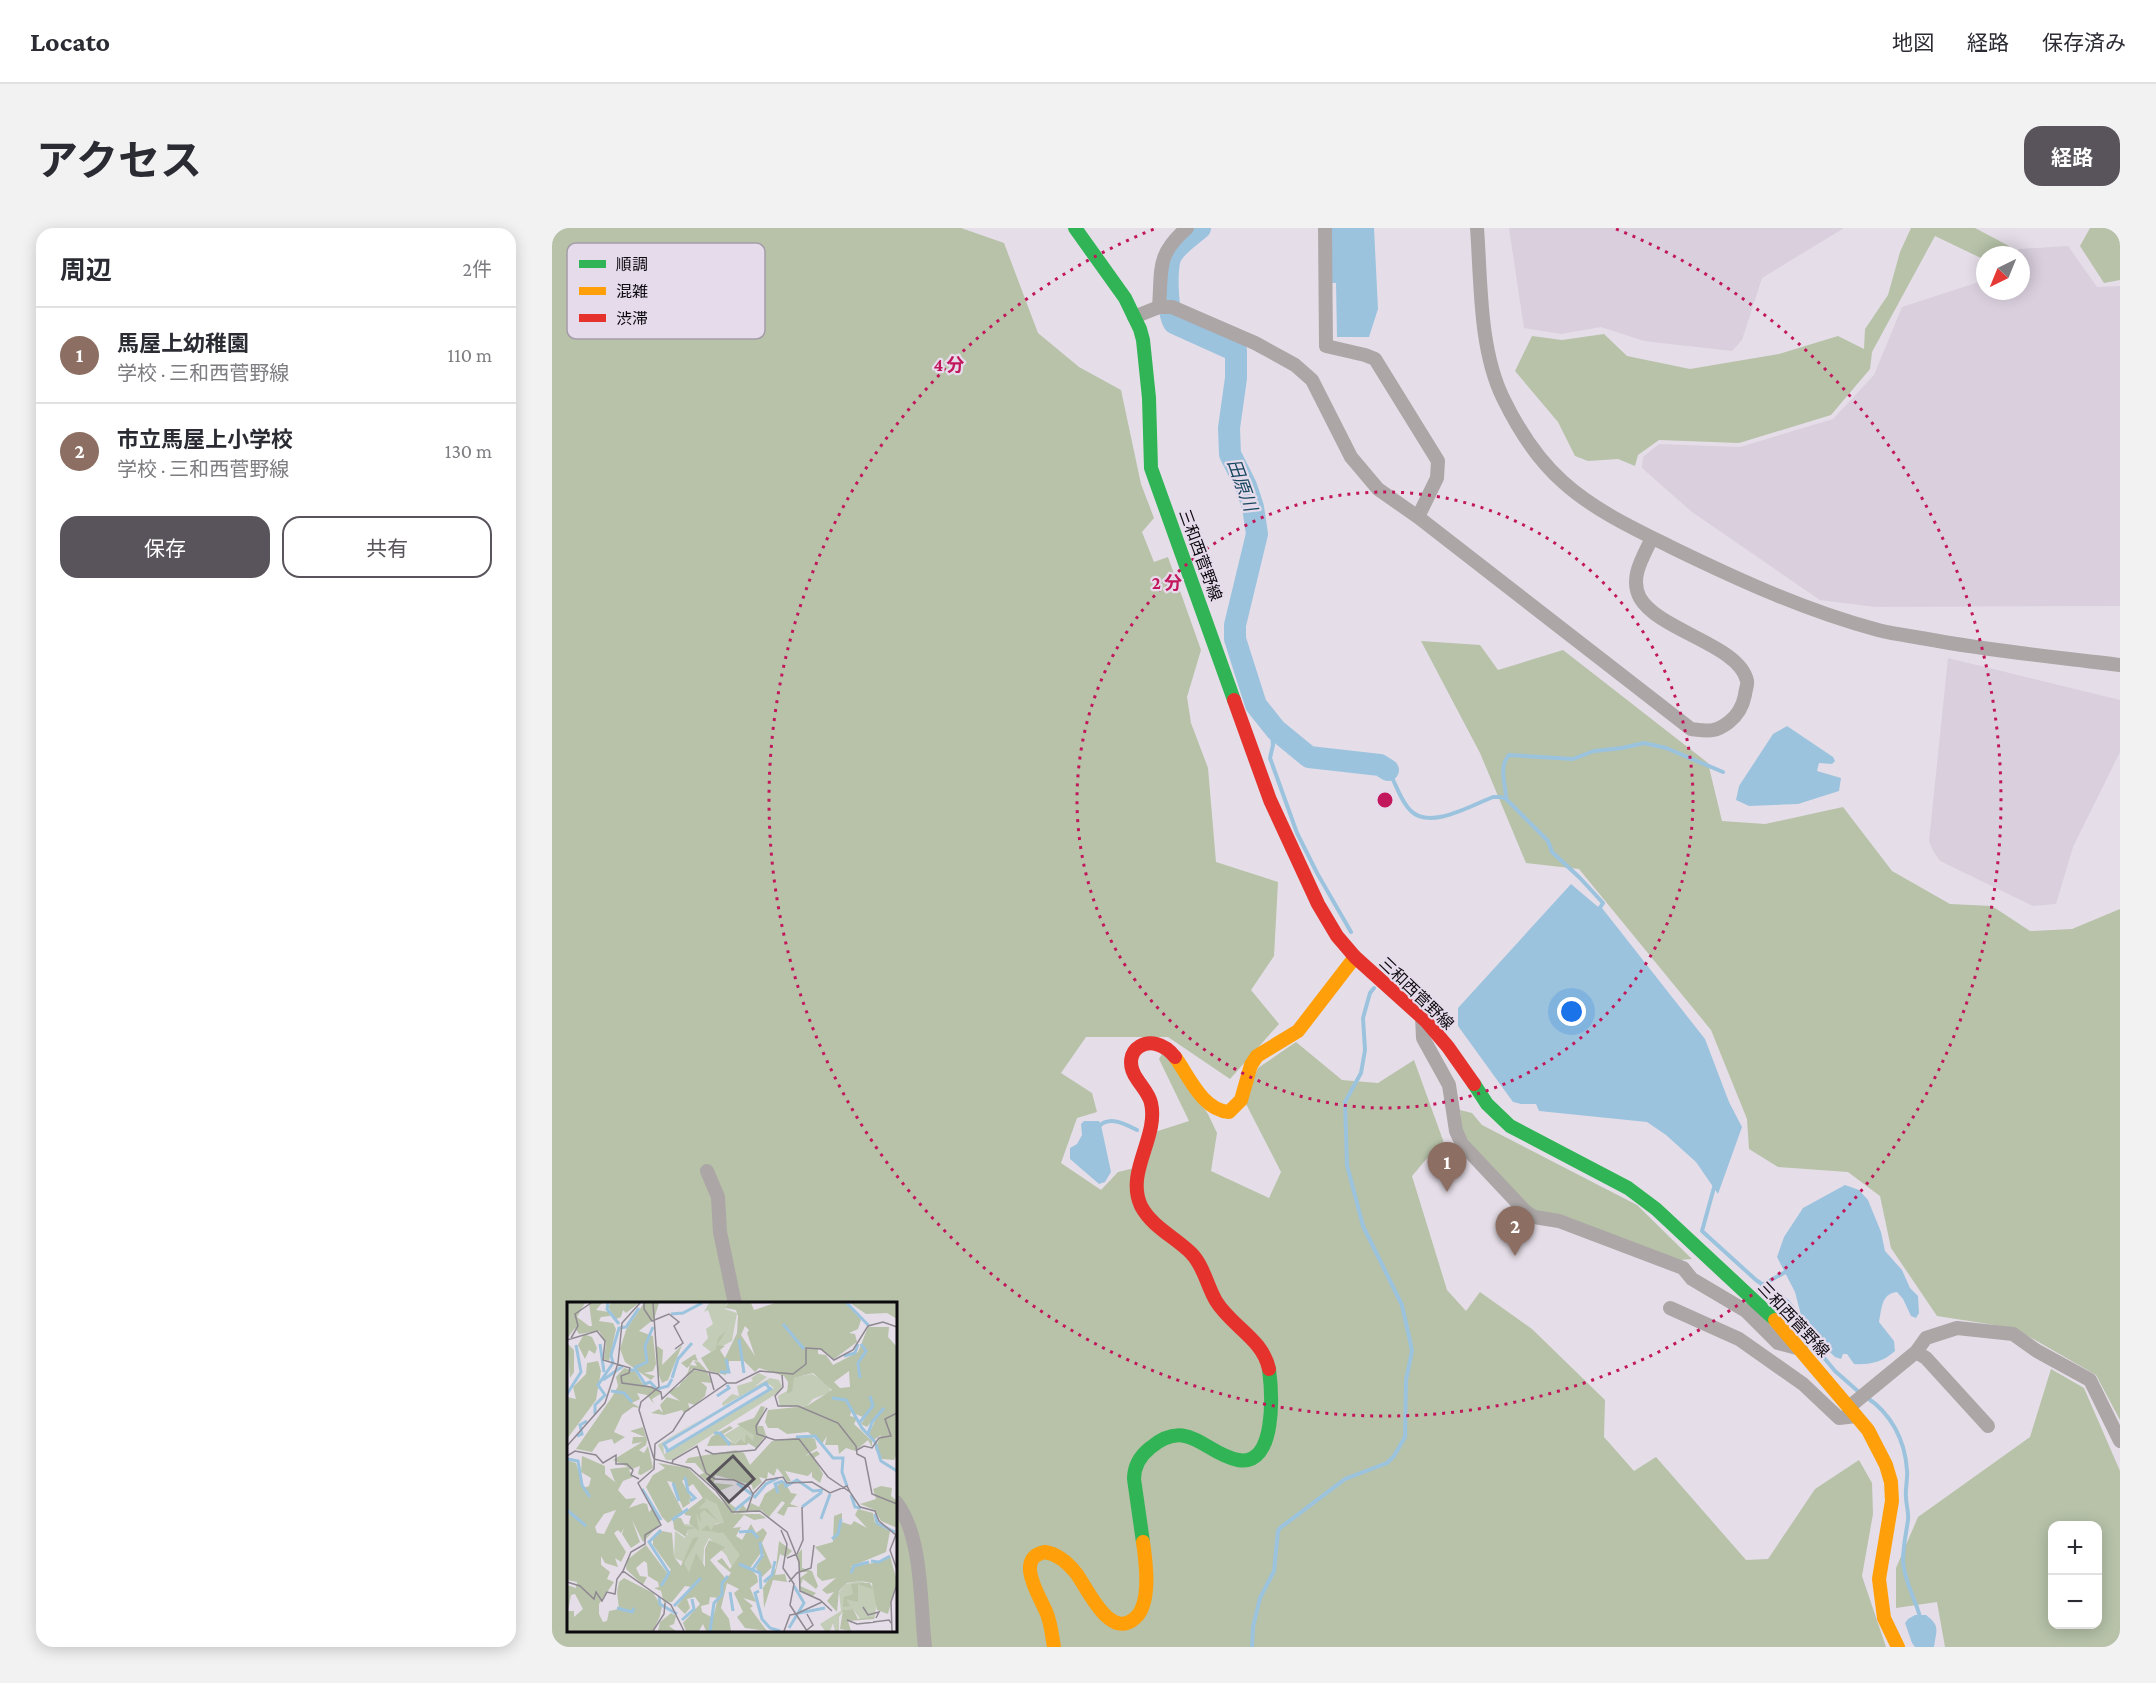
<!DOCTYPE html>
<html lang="ja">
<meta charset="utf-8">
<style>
:root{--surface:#fff;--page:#f2f2f3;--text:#2b2b33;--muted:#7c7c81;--line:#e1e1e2;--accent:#59545b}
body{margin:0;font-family:"Crimson Pro","Noto Sans JP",serif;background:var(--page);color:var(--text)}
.controls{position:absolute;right:18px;bottom:18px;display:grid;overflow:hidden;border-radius:12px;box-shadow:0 3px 15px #0003}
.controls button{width:54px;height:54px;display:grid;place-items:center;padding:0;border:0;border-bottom:2px solid var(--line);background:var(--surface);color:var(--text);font:30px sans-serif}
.compass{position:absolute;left:1424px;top:18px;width:54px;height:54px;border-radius:50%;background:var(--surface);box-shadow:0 3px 15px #0003;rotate:223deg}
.you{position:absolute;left:1020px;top:784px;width:21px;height:21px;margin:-15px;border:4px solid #fff;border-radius:50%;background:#1a73e8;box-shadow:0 0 0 9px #1a73e833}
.badge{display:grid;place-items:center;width:39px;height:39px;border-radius:50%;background:var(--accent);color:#fff;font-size:20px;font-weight:700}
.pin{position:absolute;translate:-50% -50px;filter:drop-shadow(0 2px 3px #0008)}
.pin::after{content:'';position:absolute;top:32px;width:21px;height:18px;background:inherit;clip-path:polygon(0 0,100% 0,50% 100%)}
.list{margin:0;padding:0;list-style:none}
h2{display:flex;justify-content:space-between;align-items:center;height:78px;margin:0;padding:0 24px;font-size:26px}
h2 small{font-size:20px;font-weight:400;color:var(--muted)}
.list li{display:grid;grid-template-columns:39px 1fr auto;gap:18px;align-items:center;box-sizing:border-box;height:96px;padding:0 24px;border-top:2px solid var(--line)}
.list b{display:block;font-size:22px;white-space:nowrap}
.list p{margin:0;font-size:20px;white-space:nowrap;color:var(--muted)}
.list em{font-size:20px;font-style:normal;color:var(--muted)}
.actions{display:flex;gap:12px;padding:18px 24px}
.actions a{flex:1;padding:14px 0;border:2px solid var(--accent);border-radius:18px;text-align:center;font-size:21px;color:var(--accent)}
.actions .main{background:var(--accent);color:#fff}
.map{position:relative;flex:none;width:1568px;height:1419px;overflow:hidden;border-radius:18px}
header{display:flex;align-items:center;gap:36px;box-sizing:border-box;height:84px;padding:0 30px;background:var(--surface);border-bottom:2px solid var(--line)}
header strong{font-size:28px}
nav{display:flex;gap:33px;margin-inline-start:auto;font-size:21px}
.intro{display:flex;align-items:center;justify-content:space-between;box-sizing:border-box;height:144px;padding:0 36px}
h1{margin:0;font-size:42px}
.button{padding:15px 27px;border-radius:18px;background:var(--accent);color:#fff;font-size:21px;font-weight:700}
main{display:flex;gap:36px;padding:0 36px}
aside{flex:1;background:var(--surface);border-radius:18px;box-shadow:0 3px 15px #0003}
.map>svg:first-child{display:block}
.industrial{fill:#d9cfdd}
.forest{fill:#b7c2a9;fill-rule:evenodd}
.water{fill:#9cc3de}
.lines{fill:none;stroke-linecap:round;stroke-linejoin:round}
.stream{stroke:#9cc3de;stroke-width:4}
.river{stroke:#9cc3de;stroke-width:22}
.street{stroke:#aca6a6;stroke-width:14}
.fast{stroke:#30b455;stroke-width:14}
.slow{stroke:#ff9f0a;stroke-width:14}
.jam{stroke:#e5322d;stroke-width:14}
.ring{fill:none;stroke:#c2185b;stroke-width:3;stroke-dasharray:3 6}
.labels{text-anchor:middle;stroke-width:4.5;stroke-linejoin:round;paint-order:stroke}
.street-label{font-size:16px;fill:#0d0a0f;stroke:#e6dbeb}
.water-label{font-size:18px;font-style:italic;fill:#17475f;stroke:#e6dbeb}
.inset-river{fill:none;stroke:#9cc3de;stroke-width:3}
.inset-road{fill:none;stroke:#8f8991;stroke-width:1.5}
.view{fill:#59545b;fill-opacity:0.15;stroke:#59545b;stroke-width:3}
.inset-edge{fill:none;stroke:#0d0a0f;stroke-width:3}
.key{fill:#e6dbeb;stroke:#a59ca9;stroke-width:1.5}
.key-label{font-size:16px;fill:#0d0a0f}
.centre{fill:#c2185b;stroke:#e6dbeb;stroke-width:3}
.ring-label{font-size:18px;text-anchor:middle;font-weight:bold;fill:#c2185b;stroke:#e6dbeb;stroke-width:4.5;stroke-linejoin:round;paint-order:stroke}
</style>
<header>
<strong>Locato</strong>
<nav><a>地図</a><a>経路</a><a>保存済み</a></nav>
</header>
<div class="intro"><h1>アクセス</h1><a class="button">経路</a></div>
<main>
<aside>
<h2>周辺<small>2件</small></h2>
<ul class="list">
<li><span class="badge" style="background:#8d6e63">1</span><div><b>馬屋上幼稚園</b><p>学校 · 三和西菅野線</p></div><em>110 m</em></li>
<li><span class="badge" style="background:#8d6e63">2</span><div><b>市立馬屋上小学校</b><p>学校 · 三和西菅野線</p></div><em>130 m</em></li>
</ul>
<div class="actions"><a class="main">保存</a><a>共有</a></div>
</aside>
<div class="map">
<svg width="1568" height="1419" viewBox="0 0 1568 1419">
<rect width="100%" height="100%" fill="#e5dee8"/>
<path class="industrial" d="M957,0H1292L1210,50L1190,112L1180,123L1092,113L1049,99L1009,106L972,100Z
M1516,18L1545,59L1568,58V378L1323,379L1268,372L1140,284L1090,240L1091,229L1107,216L1188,219L1281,191L1322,147L1350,79L1433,52V63H1469V27H1464L1466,21Z
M1396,430L1568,472V524L1521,619L1504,676L1481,678L1388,633L1381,623L1377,613Z"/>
<path class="forest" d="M0,0H409L452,15L486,105L527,139L569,162L589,256L602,290L590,304L602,334L616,329L649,422L635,469L639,495L656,540L664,634L726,654L722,728L699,762L727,796L678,851L616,809H534L509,845L540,865L545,884L525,890L509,935L549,962L566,944L595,937L603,904L637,893L607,831L611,824L656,886L665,905L659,943L717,970L729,944L693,874L706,840L744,814L790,852L826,855L862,832L892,915L877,928L860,948L895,1062L914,1083L928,1064L980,1101L1053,1172L1052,1209L1082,1243L1104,1229L1194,1332L1216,1331L1263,1261L1307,1232L1320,1255L1321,1286L1310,1348L1334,1419H0ZM16,1076H344V1402H16Z
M1359,0H1423L1457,18L1454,27H1433V32L1383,8L1320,124L1318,141L1279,187L1187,215L1107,212L1086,227L1083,238L1066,231L1036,233L1023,228L1006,194L963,143L980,108L1010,112L1052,106L1075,128L1138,141L1227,126L1286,108L1312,121L1313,101L1336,67L1348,24Z
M1538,0H1568V52L1552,55L1528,18Z
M869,413L928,417L946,442L1011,422L1156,535L1170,593L1213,596L1291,579L1340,643L1398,676L1440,678L1478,703L1520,701L1568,681V1192L1544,1147L1462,1100L1385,1088L1339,1020L1328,968L1296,944L1226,939L1197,921L1195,891L1159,802L1027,641L974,635L928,525Z
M908,882L920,885L930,897L1085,977L1140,1031L1128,1032L985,985L976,979L918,916L910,902Z
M1499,1141L1532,1160L1568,1243V1419H1393L1385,1374L1344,1380V1340L1366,1289L1478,1209ZM1500,1298H1546V1396H1500Z"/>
<path class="water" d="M777,0H822L826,81L817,109H785L784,55H778Z
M1235,498L1281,529L1283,533L1280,536L1267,535L1265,543L1289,550L1287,563L1246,576L1197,578L1184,572L1187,558L1221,506Z
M1019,656L1045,678L1050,680L1153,811L1177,874L1190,899L1166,966L1144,934L1114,907L1095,894L987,883L984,876H969L961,874L906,798V780Z
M532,893H547L549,897L559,944L553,954L547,956L518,931V920L525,916L530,907L529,896Z
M1293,957L1307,962L1316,972L1329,1004L1333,1023L1350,1042L1358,1060L1366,1068L1367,1085L1364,1090L1359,1088L1351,1071L1345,1064C1329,1066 1330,1080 1327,1094L1342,1113L1343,1123C1331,1134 1318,1137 1302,1136L1295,1126H1291L1289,1131L1283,1129L1262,1109L1251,1095L1243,1064L1225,1029L1232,1009L1251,980Z
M1363,1387H1374C1389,1398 1384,1403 1382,1419H1363L1360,1415L1353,1395L1356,1391Z"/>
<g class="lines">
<path class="stream" d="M719,495L721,517L718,530L745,605L765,645L799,704
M836,542C844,555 848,573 859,583C878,602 920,577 941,569H949L954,571L996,613L1000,624L1028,650L1051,675L1046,683
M954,571C954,556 946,539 957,527L1021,531L1042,523L1070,520L1092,515L1114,520L1171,544
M546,899C558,887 573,896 585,902
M1163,956L1150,1003L1204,1052L1236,1074L1241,1080L1248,1099L1268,1125L1283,1143L1308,1165
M1210,1057L1237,1042
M1314,1169C1339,1185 1353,1212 1355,1242C1356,1251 1353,1260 1354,1269C1354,1277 1357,1284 1356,1292C1354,1306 1351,1319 1351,1333C1352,1353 1363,1370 1368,1389
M700,1419L701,1399L708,1370L722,1343L726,1303L728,1300L793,1251L835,1235L842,1228L853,1209L854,1152L860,1123L858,1113L850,1077L811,998L795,937L793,874L809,845L813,822L811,790L818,765L822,760"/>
<path class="river" d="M648,0C639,8 623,18 618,30C614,44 615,83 622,95L684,123V150L677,200L678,226L694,258L701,279L705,306L683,397V411L704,477L724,502L757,529L828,537L836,542"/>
<path class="street" d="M773,0L774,118L813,127L823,131L886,233L885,250L866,289
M925,0C929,53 927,121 951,170C966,201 985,231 1011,254C1043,283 1085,302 1123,321C1189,353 1255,383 1326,402C1342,406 1358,408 1375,411C1439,423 1503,429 1568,437
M607,79C610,40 604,27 635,0
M582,89L607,79H620L703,115L743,137L760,152L799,229L826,261L866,289L1139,501C1156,503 1163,505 1177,494C1186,487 1191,477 1193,467C1193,463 1196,457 1195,453C1188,417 1107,403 1088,370C1077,350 1091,329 1100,310
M870,788L871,810L897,857L904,903L910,916L973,983L982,989L1007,993L1131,1040L1140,1051L1194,1083L1226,1115L1249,1121
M155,943L166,969L168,1004L183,1076
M1118,1080L1187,1111L1251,1156L1287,1190L1304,1188
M1364,1124L1374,1130L1436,1198
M1297,1179L1364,1124L1374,1110L1405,1100L1461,1106L1485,1123L1538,1152L1568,1213
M344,1274C371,1308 368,1376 373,1419"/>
<path class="fast" d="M523,0L573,70L588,101L591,112L597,170L599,240L682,472
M922,856L935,876L958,898L1076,960L1104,981L1223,1092
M591,1314L582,1251C582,1239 588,1228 598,1220C636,1188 653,1226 686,1232C725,1239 720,1164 717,1141"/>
<path class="slow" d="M623,829C637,848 650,882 677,884L689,872L699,837L705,828L746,803L803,729
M1223,1092L1316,1202L1334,1237L1339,1254L1340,1273L1327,1351L1332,1390L1346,1419
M502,1419C500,1408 499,1396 495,1386C489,1370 461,1330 493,1324C506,1326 516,1335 524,1345C536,1361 557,1411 582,1391C600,1377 594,1334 591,1314"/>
<path class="jam" d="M682,472L718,572L766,676L785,708L803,729L874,793L896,819L922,856
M623,829C600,800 565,822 585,851C590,859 597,866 599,875C607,909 573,944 589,978C600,999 623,1009 639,1025C652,1038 655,1058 664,1073C679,1098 711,1111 717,1141"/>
</g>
<g class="ring">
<circle cx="833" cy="572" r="308"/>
<path d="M1064 1A616 616 0 1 1 602 1"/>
</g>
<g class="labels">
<g class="street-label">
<text transform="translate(649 327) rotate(70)" y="6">三和西菅野線</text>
<text transform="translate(865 765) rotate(44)" y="6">三和西菅野線</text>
<text transform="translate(1242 1091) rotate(47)" y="6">三和西菅野線</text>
</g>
<g class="water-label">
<text transform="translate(690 257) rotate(70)" y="6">田原川</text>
</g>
</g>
<g transform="translate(15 1074)">
<rect width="330" height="330" fill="#e5dee8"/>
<path d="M142,1H160L158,7L170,11L165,39L144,50L135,43L141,36L139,27L146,22L141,8L137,10ZM192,71L200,75L187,85L203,76L212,78L215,84L212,90L105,158H99L91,143L142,112L96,141L97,152L207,86L199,80L156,104L155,101L165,92L172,94L170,84L186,79L184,76ZM245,72L261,81L264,90L246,97L240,104L213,105L211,94L220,89L226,76ZM174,123L187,132L188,139L176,141L172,137L168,142L157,133ZM136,195L151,200L158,215L157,220L148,222L145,230H158L180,259L166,267L159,253L142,236L137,246L136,266L129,252L123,272L117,269L115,259L107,256L108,229L118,236L121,231H118L117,222L131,223L128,211ZM293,279L307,284L310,298L308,314L293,317L286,307L277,308L272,315V329H268L266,321L263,329H258L253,322L274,309L272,290L279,282Z" fill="#c2ccb6"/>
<path d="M0,1H18L10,15L22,24H25L22,1H35L29,8L42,10L43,14L34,15L32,19L46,21L49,27L42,59L37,57L39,41L32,29L12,32L8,26L0,37ZM44,1H72L59,11L56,8L54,15L49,17L41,5ZM77,1H92L87,17L72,29L86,34L89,62L86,69L77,71L88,74L84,78L58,60L53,47L59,28ZM161,1H184L187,8L208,1H281L294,18L291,27L282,31L288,32L290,40L267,57L251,46V52L259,53L266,63L291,50L301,25H322L321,35L330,45V152L327,158L315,157L308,147L314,133L307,138L302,132L311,111L300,125L294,122L298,116L284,110L283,114L290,116L287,122L305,139V145L301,138L288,149L279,146L272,152L271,143H258L260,134L255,142L241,130L220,132L211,126H201L198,120L201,108L240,104L265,88L246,71L227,76L225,89L220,92L221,80L217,74L192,66L188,70L177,59H162L159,73L142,69L134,56L149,47L151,36L159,29L150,43L158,44L153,48L158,56L170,31L171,14L169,8L158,6ZM178,24L182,28L180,31L188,54L174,33ZM282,69L283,85L273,86L267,80ZM283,1H330V17L320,11L299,12ZM17,32L25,35L30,46L28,52L22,48L18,57L11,43ZM0,41L7,48V70L3,76ZM115,43L101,78L95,81L90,68V44L96,48L95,63ZM128,52L131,59L126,58L123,63L130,64L127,59L132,60L140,69L125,67L115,81L126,68L140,70L145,81L134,80L140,85L138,94L128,103L121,101L123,108L117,111L115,108L97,113L84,111L92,107L96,111L93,103L100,95L113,99L101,90L112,84L121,70L123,63L120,66L114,61ZM31,59L34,69L29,98L0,137V95L9,97L6,85L19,72L20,61ZM57,66L68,69L75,81L95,91L85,97L87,102L80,93L70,91L73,97L65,101L74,106L66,105L55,113L47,130L58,135L47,142L45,137L32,140L25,150L9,147L45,95L51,84L49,75ZM194,104L198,105L191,124H196L199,133L189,146L181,141L180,143L140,144L144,135L163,124L166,126L156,132L161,138L168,142L173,137L178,141L179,132L186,139L187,133L170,122L187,116ZM76,125L80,138L79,143L72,148L77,151L81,144L86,166L74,173L71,172L73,164L62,168L66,175L56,179L51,188L59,197L69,196L62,206L76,201L80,202L82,210L86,206L93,222L76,240L65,218L73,240L64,246L55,232L57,226L54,231L51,228L47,231L59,250L54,260L48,256L51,265L38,261L34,254V263L43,270L40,277L47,280L32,302V312L36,320L40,319L42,309L52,307L50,290L52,280L57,276L86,291L95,305L93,314L86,329H0V283L9,286L10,280L0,278V158L9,161L17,186L22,184L24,176L14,170L15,154L38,164V172L48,180L43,167L61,165L46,158L75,140L65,142L66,135H78L63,129ZM49,208L37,232L30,231L28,225L37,212ZM8,292L16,307L7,315V309H1L4,293ZM240,134L248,137L250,146L238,154L250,149L253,152L247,156L256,172L253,181L245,175V170L241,174L218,169L224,179L221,180L210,166L207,174L201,170L200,177L192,175L195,180L186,188L185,183L148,173L147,181L167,183L152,189L132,173L137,171L128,161H118L121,156L169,148L177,151L183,163L205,139ZM91,161L121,166L168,212H193L199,216L187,218L177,213L166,226L174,225L169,234L175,238L184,222L189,231L196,226L200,231L195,241L205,265L195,275L189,266L197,252H193L183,266L190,274L191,280L183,286L189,300L176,296L186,304L183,306L200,329L178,326L170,315L176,310L167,291L172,287L160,281L154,306L162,317L164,329H139L136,322L132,329H119L116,321L133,302L128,295L120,297L123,306L118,312L110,304L125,285L118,284L105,300L97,301L94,289L87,286L92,285L91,280L81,274L80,261L77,259L69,266L73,274L80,275L76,283L59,267L60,258L79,243L100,271L104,268L86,243V234L95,229L105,231L107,255L114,264L126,236L132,235L117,261L122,271L129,251L138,265V247L142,238L158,245L143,258L159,277L164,271L150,259L155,256L163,267L173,253L156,230L153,231L134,228L141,223L144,229L147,223L157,220L150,202L137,196L139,199L131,207L140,206L151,219L137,208L133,212L134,221L129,211L132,229L122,221L124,214L118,213V210L136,196L126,182L121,185L119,176L115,179L126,199L122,197L123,201L116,206L105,180L100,179L116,210L101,221L95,215L79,185L86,173L98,166ZM143,295L151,296L146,316L135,310L134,304L142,302ZM217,179L224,191L230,192L223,202L232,205H221L217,214L210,211L218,201L215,199L202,215L194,208L170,212L165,210L154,195L169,206V211L176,203L180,208L184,201L192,205L198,192ZM314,184L325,186L324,194L330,199V226L314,219L308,208L293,202L309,197L306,187ZM291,207L306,211L308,221L323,229L319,250L283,265L312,260L323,254L330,279L321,312L310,308L305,281L293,279L280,281L272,289L270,310L260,299L267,290L260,292L255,288L269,276L255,279L250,274V262L259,257L248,245L266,240L267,214L275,211V220L284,223L287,219L300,226L288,213ZM110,216H114L118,224L128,226L120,228L119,235L107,227L106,218ZM212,239L225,249L219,255L213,252L208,273L218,272L220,280L206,278L197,306L196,286L209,266ZM235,247V266L245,269L251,284L249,287L236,277L233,284L249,291L246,294L236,291L232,285L233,276L241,270H233L230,253ZM297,281H303L305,287L291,282V300L279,297L283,304L276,305L277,295L286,292L284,282ZM286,307L291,317L308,314L307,317L281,319L284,329L273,327L276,308ZM104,311L109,314L107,322L102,324L109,329H91L93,320Z" fill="#b7c2a9" fill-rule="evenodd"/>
<path class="inset-river" d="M41,1L40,7L52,22M280,1L302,24M104,12L116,11L135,1M216,22L237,47M172,37L177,71M33,42L37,70M277,54L288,51L291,42M67,66L80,60L78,44L86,25M62,68H69L78,82L83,80L90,87L101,84L105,77M153,70H162L159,57M105,76L111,57L125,41M293,76L291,61L299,49L294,42M36,78L56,64M44,89L57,91L65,100M0,92L14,70L9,43M150,94L162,86L160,83M265,96L279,98L295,126L308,140L314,159L330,169M28,112V103L38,93L31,83L46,61L44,53L52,26L59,25L72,6M293,120L306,104L303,94M147,131H153L163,143M301,132L305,120L317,106M10,134L15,132L13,123L20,119M229,135L248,134L266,156H276L275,170L280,184M101,149L97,142L162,103L199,81L203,88M99,150L205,86M1,157L11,159L15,183L23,195M118,175L121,189L128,196L123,199M217,179L219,184L230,178L246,189L256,188M106,181L112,199M170,181L188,195L199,182L211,176M75,187L94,218M211,191L208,182L216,179M284,193L288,205L294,206M235,205L255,190M0,208L19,224M168,208L184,195M308,212L310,221L328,230M254,217L263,192M105,218L121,207M94,228L82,240L102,271L94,284M172,230L185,229L191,236M265,237L271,232L274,217M304,259L312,260L323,254M172,262L193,271L194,287M186,267L195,254L193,240M284,271L287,264L302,260M197,280L205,273L208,259M192,289L188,291L195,317L203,326L213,329M163,290L166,309M92,295L93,302L110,312M107,304L134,276M50,306L65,310L67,306M232,311L258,306M115,318L127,307L125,297M222,326L237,301L227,284M143,329L147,301L155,293V281L161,274"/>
<path class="inset-road" d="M77,1V7L85,19L102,12L112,20L107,24L116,41L108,47M86,1L92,85L74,100L72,108L87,157L123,166L149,189L165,210L193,209L220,230L232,260L233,289L253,298L265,309M4,36L11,24L8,12L24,1M0,38L30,29L38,39L36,58L63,66L62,71L54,74L55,81L84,85L94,90L95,97L127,67L151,72L160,81M142,70L147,88M215,73L216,85L208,94L211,104H231L271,121L289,144L290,152L298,156L305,192L330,202M200,106L189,124L190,132L208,138L232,137L261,175L283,190L293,205L308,209L312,219L330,234M0,144L38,101L51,61L55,21L73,1M138,148L146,152L188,148L200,134M290,148L297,144L305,146L312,136L324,134L318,117L330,111M0,154L8,149L29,153L36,161L49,153V162H60L66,168L64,173L72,177M105,162L106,158L130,144L139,171L148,177L167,178L182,185L186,192L199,178L216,175L220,181L245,180L263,191L280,184L283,190M180,209L186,192M214,228L220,242L216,266L227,282L223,303L240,329M330,230L323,248L330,268M220,256L230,252L236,238L235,205M0,280L13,284L27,297L29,290L35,299L40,290L48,292L50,277L56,269M222,280L230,271L244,266L247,243M296,305L301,313L312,310L309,316M229,312L255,300M280,318L290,322L309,320M306,320L322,318L325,322M240,328L246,323L240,312M86,329L97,312L98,301M117,329L104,303L56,269L64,250L78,242V233L94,223L71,181L87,167L88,142L106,129L118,110L160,81H169L193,69L226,72L239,62V46L254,47L267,58L286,48L301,24L316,20L330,25M217,329L223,313L229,312M325,329L324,300L330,282"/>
<path class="view" d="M166,154L187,177L162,200L141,177Z"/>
<rect width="330" height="330" class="inset-edge"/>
</g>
<rect x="15" y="15" width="198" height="96" rx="9" class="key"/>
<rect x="27" y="32" width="27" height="8" fill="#30b455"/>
<rect x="27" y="59" width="27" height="8" fill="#ff9f0a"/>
<rect x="27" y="86" width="27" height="8" fill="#e5322d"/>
<g class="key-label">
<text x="64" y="42">順調</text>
<text x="64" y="69">混雑</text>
<text x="64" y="96">渋滞</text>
</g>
<circle cx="833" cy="572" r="9" class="centre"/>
<g class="ring-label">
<text x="397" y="143">4 分</text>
<text x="615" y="361">2 分</text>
</g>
</svg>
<div class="controls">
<button>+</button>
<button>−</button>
</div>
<svg class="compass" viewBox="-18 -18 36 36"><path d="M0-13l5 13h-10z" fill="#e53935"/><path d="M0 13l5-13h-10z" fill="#7c7c81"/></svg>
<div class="you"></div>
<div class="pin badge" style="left:895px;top:964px;background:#8d6e63">1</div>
<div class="pin badge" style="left:963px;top:1028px;background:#8d6e63">2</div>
</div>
</main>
